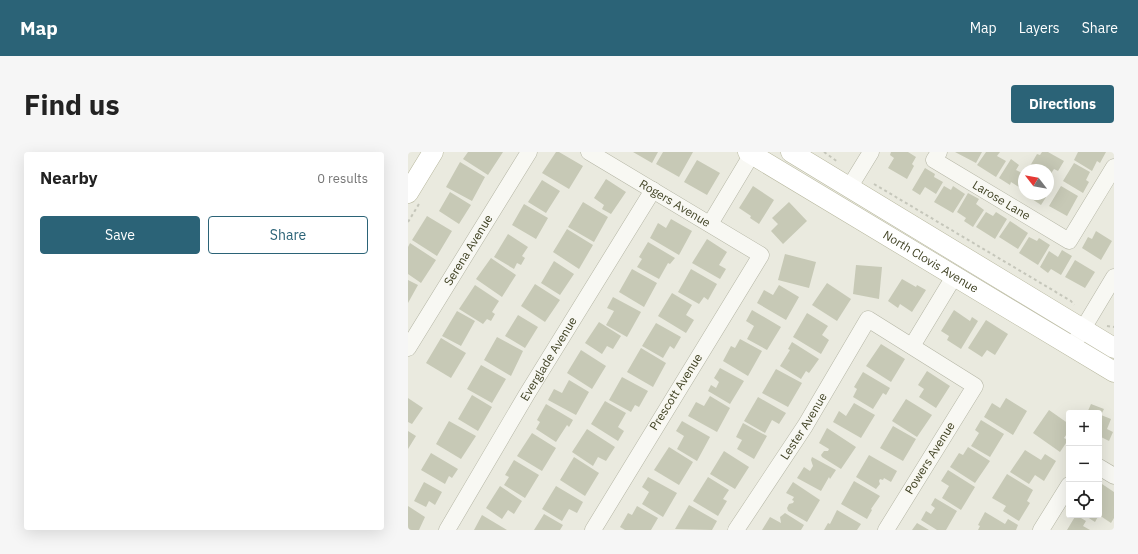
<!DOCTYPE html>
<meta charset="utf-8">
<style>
:root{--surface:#fff;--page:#f6f6f6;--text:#222;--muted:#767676;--line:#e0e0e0;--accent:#2b6377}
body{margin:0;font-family:"IBM Plex Sans",sans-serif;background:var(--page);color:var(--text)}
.controls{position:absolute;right:12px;bottom:12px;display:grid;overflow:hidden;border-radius:4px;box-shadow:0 4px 16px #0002}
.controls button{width:36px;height:36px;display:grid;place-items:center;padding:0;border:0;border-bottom:1px solid var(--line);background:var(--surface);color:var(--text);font:20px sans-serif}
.compass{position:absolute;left:610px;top:12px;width:36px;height:36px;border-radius:50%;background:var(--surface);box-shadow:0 4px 16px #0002;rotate:301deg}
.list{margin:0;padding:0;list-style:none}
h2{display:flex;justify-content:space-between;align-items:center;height:52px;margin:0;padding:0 16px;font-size:17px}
h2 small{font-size:13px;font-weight:400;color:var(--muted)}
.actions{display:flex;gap:8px;padding:12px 16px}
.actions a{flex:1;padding:9px 0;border:1px solid var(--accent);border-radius:4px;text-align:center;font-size:14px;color:var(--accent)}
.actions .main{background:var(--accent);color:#fff}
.icon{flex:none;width:22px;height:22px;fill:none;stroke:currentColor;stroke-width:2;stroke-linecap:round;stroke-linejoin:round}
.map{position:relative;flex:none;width:706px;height:378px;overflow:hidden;border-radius:4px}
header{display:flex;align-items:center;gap:24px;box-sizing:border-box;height:56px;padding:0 20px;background:var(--accent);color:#fff}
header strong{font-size:19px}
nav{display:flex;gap:22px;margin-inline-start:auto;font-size:14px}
.intro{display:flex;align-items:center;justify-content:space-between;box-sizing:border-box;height:96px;padding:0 24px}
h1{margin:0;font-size:28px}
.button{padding:10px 18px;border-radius:4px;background:var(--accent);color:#fff;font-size:14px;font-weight:700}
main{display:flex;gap:24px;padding:0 24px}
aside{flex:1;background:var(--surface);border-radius:4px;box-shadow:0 4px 16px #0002}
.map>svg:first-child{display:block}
.building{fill:#c7c9b6}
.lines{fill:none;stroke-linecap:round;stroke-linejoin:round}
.minor-casing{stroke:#b4b5a4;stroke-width:17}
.major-casing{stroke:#b7b79d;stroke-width:21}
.path{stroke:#c5c6ba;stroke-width:2;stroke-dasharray:3 3;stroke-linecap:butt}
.minor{stroke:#f8f8f3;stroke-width:16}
.major{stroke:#fff;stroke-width:20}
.labels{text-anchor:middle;stroke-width:3;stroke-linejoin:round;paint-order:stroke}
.street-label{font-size:12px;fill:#424426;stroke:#f8f7ef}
</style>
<header>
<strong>Map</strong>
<nav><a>Map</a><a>Layers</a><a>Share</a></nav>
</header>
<div class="intro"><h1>Find us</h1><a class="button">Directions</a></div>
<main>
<aside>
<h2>Nearby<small>0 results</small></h2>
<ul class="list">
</ul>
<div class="actions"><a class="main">Save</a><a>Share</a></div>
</aside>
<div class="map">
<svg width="706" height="378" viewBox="0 0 706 378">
<rect width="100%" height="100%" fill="#eaeadf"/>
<path class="building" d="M60,0H95L80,23L55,7Z
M148,0H151L175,14L161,37L134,21Z
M225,0H250L244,11Z
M255,0H285L271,25L248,12Z
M483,0H500L508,5L504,12L506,14L499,27L480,16L486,6L482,3Z
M547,0H574L568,11Z
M578,0H592L589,4L598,9L588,25L569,13Z
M634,0H640L656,9L650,19L646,17L640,26V18H629L622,14L629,2L632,3Z
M670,0H698L692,11L689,9L684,19L666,8Z
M603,7L611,13L608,18L616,22V28L611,35L603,30L602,33L591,26Z
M289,8L312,21L299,43L276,30Z
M52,10L77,25L64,49L38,35Z
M666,11L682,20L678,28L681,30L675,41L655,29Z
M517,16L527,22L526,25L535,30L528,42L517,35L512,43L504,38Z
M198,27L218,40L203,62L194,57L196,53L186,46Z
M134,28L152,39L138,61L120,50Z
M640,30L645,33L640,41Z
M345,34L366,48L351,72L342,66L343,64L331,56Z
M536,34L543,38L545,34L557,42L545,61L526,50Z
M653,34L670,44L659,64L641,54Z
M42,40L63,53L51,72L31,59Z
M560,41L571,47L568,52L576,58L565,75L556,69L558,66L549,60Z
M623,42H640L633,53L624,47L626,43Z
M175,50L200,65L186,90L160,75Z
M381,50L399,69L375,92L363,79L370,72L364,66Z
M116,52L140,66L128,87L104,73Z
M578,60L585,64L588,60L599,67L587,87L568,75Z
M19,64L44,79L29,104L4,88Z
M263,67L284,79L271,103L242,86L250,71L258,76Z
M602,69L620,81L610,97L591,85Z
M159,77L185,93L171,117L145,100Z
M688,79L704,89L693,108L674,96L680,85L684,87Z
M100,82L120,95L114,104L117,106L113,113L109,111L106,117L86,105Z
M621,85L629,89L631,86L642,93L630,113L611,101Z
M299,87L319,100L311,113L318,117L312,127L284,111Z
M240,90L267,106L262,112L260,111L251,127L229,115L234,107L231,105Z
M2,91L28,108L13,131L0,122V95Z
M654,98L664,104L653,123L643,117L640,121L632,115L641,99L650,105Z
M377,102L408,110L401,136L370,128Z
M83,106L108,123L94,145L68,127Z
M667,108L687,120L677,136L657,125Z
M146,109L166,122L152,143L133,131Z
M448,113L474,115L471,147L445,142Z
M224,117L249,131L236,155L211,140Z
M283,117L309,132L300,148L296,145L291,152L270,140Z
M494,127L508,135L509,133L518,138L504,160L492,152L490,156L480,149Z
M0,128L10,133L0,151Z
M419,131L443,147L429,169L404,153Z
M127,132L152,148L137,170L113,154Z
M67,133L91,149L84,160L87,162L83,169L79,167L75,172L51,157Z
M371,133L391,145L378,168L349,151L356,138L365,143Z
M264,141L284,153L278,163L286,168L278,181L250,164Z
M205,145L233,160L219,185L198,173L206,159L199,156Z
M344,158L373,175L359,198L339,187L346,174L338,169Z
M546,158L562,169L564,165L570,169L553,197L539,188L541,184L533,179Z
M49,159L67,169L53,194L34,184Z
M399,161L420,174L414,183L421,188L413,202L385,185Z
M110,163L130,175L117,196L97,184Z
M578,168L600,182L587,203L579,198L574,205L560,196Z
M191,170L213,184L205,197L199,194L194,202L177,191Z
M248,171L273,185L266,197L262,194L255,206L234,194Z
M89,185L115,199L103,224L76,208Z
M33,186L58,201L43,226L18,211Z
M332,187L354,199L340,224L315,209L323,194L327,196Z
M384,190L411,207L401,221L398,219L393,227L372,214L382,198L380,197Z
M473,192L497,207L483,230L458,214Z
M233,196L258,211L245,235L219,220Z
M173,198L198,214L184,237L159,221Z
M73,213L98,227L84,251L59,237Z
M312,216L336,229L322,252L300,239L303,233L308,236L311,230L306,226Z
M368,217L394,231L380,255L354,241Z
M519,219L542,234L528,256L511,245L516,237L510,233Z
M455,220L482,236L478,243L475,241L465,257L445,245L449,237L446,235Z
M214,225L240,239L231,255L227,253L223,260L201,248Z
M161,228L181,240L168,263L140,248L146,237L154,241Z
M64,243L84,255L70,279L50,267Z
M302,244L322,256L309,280L280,264L288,250L296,254Z
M350,245L378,261L371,272L364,268L357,281L336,269Z
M0,246L15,256L4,272L0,270Z
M598,246L619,259L605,283L576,265L584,251L592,256Z
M498,247L524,263L509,285L484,269Z
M197,249L218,261L210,275L216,279L210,289L183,272Z
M446,251L467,263L453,286L425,270L431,259L438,264Z
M138,252L165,268L161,275L159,273L148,290L128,277L132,270L129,268Z
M683,252L696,257L693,263L703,267L699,277L705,280L701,289L691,284V261H679Z
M641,258L661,272V279L656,286L660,288L652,300L625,281Z
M573,268L596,282L582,305L563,294L571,281L567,278Z
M41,269L68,284L53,307L28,292Z
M274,269L302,285L289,309L269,297L276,284L268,279Z
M335,271L359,284L346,307L329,297L334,288L328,285Z
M485,274L508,287L495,309L472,296Z
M419,276L448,295L433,317L414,305L413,303L416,299H420L421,297L411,291Z
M179,277L207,295L198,309L190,305L185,314L164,300Z
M0,279L8,284L0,297Z
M124,281L148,296L134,319L109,304Z
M261,295L285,310L271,333L246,318Z
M560,295L582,309L567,331L542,315L551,301L555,303Z
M617,298L633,308L637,302L648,309L636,329L627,323L621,332L602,320Z
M316,299L341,315L327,337L302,322Z
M23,301L50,317L44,326L41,324L37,332L13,318Z
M461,303L489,319L483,330L476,326L475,328L472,327L471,329L472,332L468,337L448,325Z
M166,305L191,321L177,344L152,328Z
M404,305L428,318L422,327L421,325L413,339L389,326L396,315L402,319L405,314L403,308Z
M106,308L131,323L117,346L96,333L101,325L97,323Z
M540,318L567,335L553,358L534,346L541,334L533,329Z
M599,322L625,338L619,349L622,351L611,369L595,359L598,354L584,346Z
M240,325L269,341L255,365L234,352L241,340L234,335Z
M300,325L321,338L315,347L319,349L310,364L285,349Z
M446,329L472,344L463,357L464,358L459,367L433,352Z
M16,330L34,340L27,353L21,349L18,355L6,349Z
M385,330L412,348L399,370L380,359L379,356L381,352L385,351L386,349L384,348L386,345L378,341Z
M691,330L706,340V366L703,371L691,363L687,370L676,363H691Z
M92,334L114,349L106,362L100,358L94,367L78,356Z
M148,334L175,350L169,361L161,357L154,369L134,357Z
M527,346L549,359L538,378H529L513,368L518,359L523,362L527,356L523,353Z
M281,353L309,369L304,378L267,377Z
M0,354L17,365L11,378H0Z
M229,354L250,366L243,378H217L212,375L220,361L224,363Z
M429,358L453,372L449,378H416L420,371L422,372Z
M577,360L597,372L600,367L610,373L608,378H570L572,374L570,373Z
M377,361L396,373L393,378H354L362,365L373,371L372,365Z
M136,362L155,373L152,378H126Z
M74,363L99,378H66Z
M668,363L678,369L675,374L682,378H659Z
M509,371L521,378H504Z"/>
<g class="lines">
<g class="minor-casing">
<g id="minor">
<path id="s1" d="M181,0L353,103L185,378"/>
<path id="s2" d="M531,0L526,8L661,89L706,15"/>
<path d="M441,36L463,0"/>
<path d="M302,72L344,2"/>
<path d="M504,194L547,123"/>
<path d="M664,195L706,125"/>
<path id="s3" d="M0,196L121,0"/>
<path d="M691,315L706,324"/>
<path id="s4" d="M39,378L119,242L245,38"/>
<path id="s5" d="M328,378L397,274L460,167L567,234L478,378"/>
<path d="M633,378L661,333"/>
</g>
</g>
<g class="major-casing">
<g id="major">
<path id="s6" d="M340,0L706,220"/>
<path d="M383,0L706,196"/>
<path d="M0,41L25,0"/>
</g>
</g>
<path class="path" d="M416,0L430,10
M466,32L663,149L666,153
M0,70L11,52
M699,174L706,175"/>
<use href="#minor" class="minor"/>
<use href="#major" class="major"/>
</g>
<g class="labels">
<g class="street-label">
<text dy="4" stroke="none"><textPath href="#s2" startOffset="88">Larose Lane</textPath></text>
<text dy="4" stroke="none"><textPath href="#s1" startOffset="100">Rogers Avenue</textPath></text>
<text dy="4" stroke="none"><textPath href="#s3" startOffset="115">Serena Avenue</textPath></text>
<text dy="4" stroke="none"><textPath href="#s6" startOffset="213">North Clovis Avenue</textPath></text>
<text dy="4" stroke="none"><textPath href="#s4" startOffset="199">Everglade Avenue</textPath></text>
<text transform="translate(268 240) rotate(-58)" y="4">Prescott Avenue</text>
<text dy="4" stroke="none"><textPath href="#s5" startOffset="124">Lester Avenue</textPath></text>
<text transform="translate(522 306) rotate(-58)" y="4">Powers Avenue</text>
</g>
</g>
</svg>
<div class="controls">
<button>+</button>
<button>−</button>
<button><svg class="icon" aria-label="locate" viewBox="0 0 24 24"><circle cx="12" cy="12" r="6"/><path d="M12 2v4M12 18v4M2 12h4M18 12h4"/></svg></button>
</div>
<svg class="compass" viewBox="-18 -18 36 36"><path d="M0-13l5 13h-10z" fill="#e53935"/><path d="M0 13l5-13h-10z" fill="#767676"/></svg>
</div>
</main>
